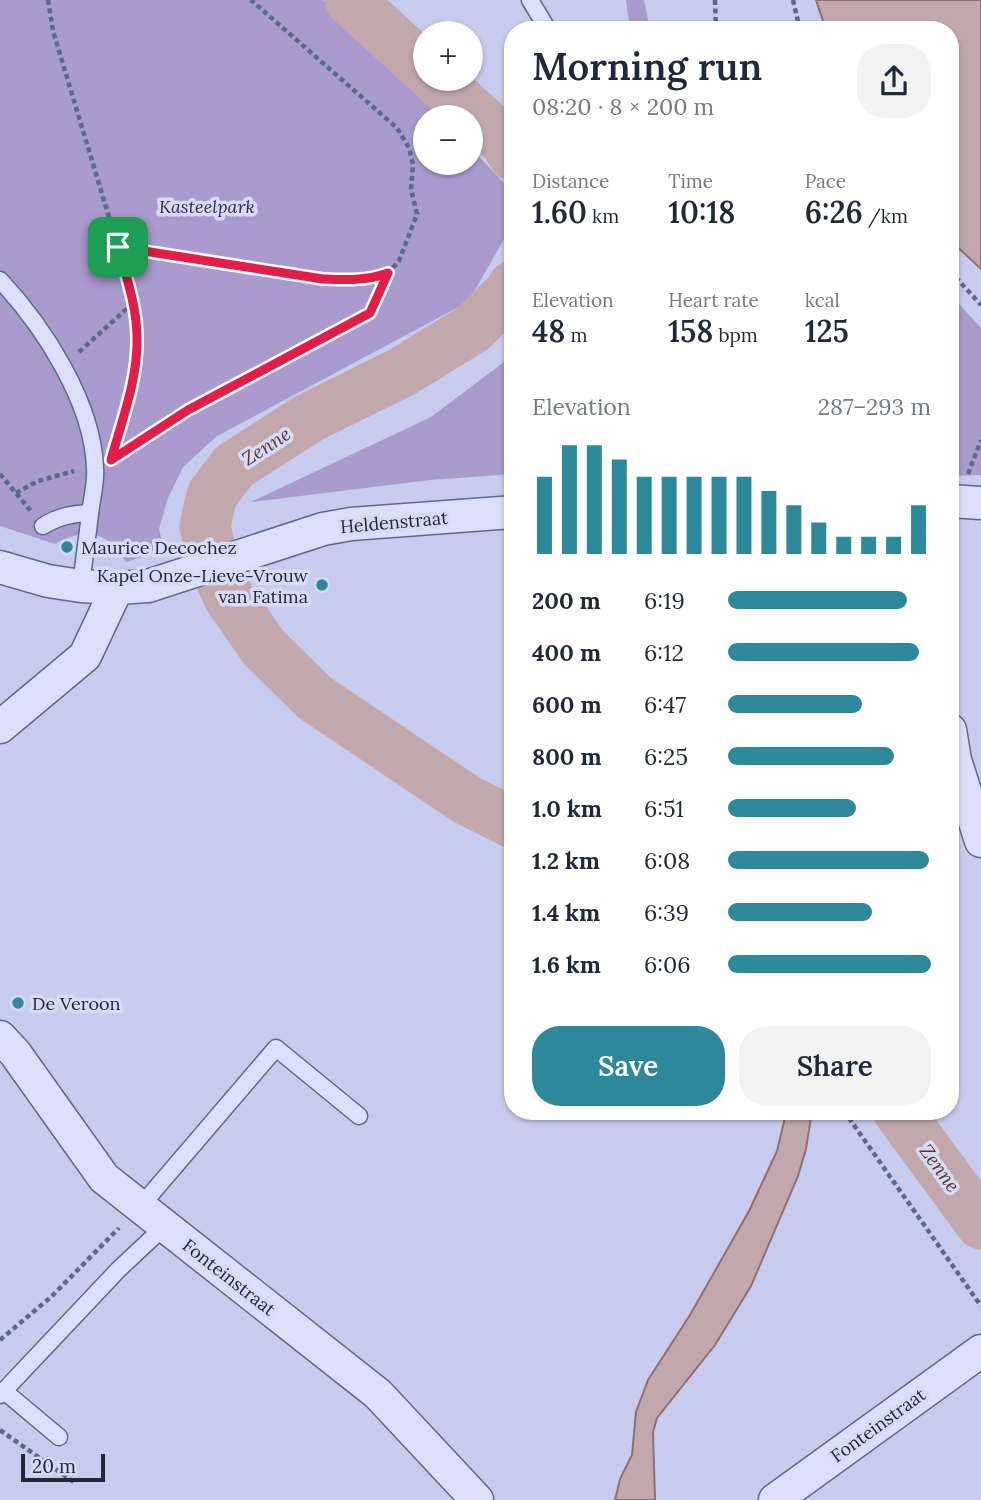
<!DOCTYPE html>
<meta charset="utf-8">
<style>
body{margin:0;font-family:Lora,serif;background:#f2f2f3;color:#1f2937;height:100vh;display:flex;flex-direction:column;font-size:26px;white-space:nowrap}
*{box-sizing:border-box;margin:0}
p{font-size:23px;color:#747a83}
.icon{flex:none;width:38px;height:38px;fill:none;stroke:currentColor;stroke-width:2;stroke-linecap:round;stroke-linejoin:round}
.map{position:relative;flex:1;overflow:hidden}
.drawer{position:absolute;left:504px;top:21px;width:455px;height:1099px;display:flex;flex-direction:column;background:#fff;border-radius:28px;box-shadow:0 2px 5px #0004}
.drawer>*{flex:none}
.controls{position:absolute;left:413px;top:21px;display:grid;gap:14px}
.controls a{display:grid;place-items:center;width:70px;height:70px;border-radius:50%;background:#fff;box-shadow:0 2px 5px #0004;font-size:35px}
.scale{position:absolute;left:21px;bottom:18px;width:84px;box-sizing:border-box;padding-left:7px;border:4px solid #20293a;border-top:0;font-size:19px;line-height:24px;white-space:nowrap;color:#20293a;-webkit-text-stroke:5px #d7dbf6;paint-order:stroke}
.pin{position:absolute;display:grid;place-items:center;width:60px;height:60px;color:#fff;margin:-30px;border-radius:14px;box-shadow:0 4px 10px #0006}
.round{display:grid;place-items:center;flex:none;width:74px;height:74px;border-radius:28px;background:#f2f2f3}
.summary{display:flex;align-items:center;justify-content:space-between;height:119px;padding:0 28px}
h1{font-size:38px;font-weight:600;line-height:52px}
.stats{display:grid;grid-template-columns:repeat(3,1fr);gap:10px;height:119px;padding:7px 28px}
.stats div{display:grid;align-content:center}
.stats b{font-size:30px;font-weight:600}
.stats small{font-size:19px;font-weight:400}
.stats p{font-size:19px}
.chart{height:196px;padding:14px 28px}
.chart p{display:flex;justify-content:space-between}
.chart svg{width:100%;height:126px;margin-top:7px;stroke:#2d8899;stroke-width:6}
.action{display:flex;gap:14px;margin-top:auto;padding:14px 28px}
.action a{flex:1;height:80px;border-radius:28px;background:#2d8899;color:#fff;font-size:28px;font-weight:600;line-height:80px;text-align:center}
.action a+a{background:#f2f2f3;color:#1f2937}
ul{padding:0 28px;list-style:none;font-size:23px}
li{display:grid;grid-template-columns:112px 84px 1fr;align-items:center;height:52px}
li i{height:18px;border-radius:9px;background:#2d8899}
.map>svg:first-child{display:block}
</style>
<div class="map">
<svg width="981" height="1500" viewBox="0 0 981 1500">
<rect width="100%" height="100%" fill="#c7ccee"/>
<g fill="#a99bcd">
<path d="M0,0h323l119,117h-17v46h46v-15l34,36 5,45 -42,73 -251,134 -34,31 -15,31 -9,31 5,21 -38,12c-16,-30 -41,-36 -71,-18l-55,-18z"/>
<path d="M626,0h18l6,30h-20z"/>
<path d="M950,294l31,34v147l-31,1z"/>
<path d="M513,352v122l-83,6 -179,22 180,-85 73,-55z"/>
</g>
<g fill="#c2a8ac" stroke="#916e71" stroke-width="2">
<path d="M816,0h165v269l-31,-29v-210h-124z"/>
<path d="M783,1111h29l-6,38 -8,27 -47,110 -36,59 -58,73 -4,14 2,68h-40l5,-21 12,-24 4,-43 12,-32 42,-65 59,-104 28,-60 7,-29z"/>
</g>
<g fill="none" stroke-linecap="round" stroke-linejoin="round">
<g stroke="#c2a8ac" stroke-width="51">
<path d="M350,0l75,69"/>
<path d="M436,79l69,63 8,13"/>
<path d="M513,286l-5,8 -36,35 -70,43 -93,46 -75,48 -22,29 -7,31 7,33 16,37 36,52 51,50 152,102 46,23"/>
<path d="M898,1111l83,113"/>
</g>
<g stroke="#5c6a8a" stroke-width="19">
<g id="lane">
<path d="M530,0l18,30"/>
<path d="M0,280c44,47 93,123 95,188 1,13 -2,26 -4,38 -3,26 -7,53 -10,80"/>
<path d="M43,526c16,-10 29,-12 47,-13"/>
<path d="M140,1207l136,-159 83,68"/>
<path d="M4,1391l55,46"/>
<path d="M0,1395l119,-126 46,-43"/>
</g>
</g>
<g stroke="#5c6a8a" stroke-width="35">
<g id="street">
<path d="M950,501l31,2"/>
<path d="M0,567l48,14 33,5 36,2 31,-2 175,-57 28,-5 162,-12"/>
<path d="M0,727l85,-71 32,-68"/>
<path d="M950,730l5,30 26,81"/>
<path d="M0,1037l15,16 89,125 274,216 99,106"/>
<path d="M775,1500l206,-149"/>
</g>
</g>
<g stroke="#5c6a8a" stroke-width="4.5" stroke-dasharray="5 3.5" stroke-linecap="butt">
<path d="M48,0l5,31 65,216 15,57 4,32 -2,34 -20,76"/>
<path d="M715,0l1,30"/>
<path d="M793,0l7,30"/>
<path d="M118,247l205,32 31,1 20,-2 14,-5 11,-12 18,-47 -6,-25 2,-24 -4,-17 -12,-20 -146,-128"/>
<path d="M950,271l31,34"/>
<path d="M79,352l53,-48"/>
<path d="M114,458l74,-48 182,-97 18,-39"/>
<path d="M0,474l31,37"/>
<path d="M968,474l13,-34"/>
<path d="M16,493l22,-12 36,-10"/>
<path d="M844,1111l137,195"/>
<path d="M0,1340l51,-43 68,-69"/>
<path d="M0,1430l75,53"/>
</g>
<use href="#lane" stroke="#dbdff9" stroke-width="16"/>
<use href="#street" stroke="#dbdff9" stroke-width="32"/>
</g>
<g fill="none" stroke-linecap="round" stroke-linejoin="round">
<g stroke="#fff" stroke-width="14">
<path id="route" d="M118,247l205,32c23,1 43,2 65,-6l-18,40 -182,97 -77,50c11,-40 27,-81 26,-122 0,-31 -11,-62 -19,-91z"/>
</g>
<use href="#route" stroke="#e11d48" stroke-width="9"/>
</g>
<g fill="#2d8899" stroke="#d7dbf6" stroke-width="2.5">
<circle cx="67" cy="547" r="7"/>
<circle cx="322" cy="585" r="7"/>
<circle cx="18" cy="1003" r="7"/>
</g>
<g text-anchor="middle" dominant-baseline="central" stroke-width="7" stroke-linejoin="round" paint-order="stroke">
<g font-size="18" font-style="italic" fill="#3b2757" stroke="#d7dbf6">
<text x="207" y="206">Kasteelpark</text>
</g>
<g font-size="18" fill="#20293a" stroke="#d7dbf6">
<text transform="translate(394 522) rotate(-5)">Heldenstraat</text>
<text transform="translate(229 1277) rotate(38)">Fonteinstraat</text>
<text transform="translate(878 1425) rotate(-36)">Fonteinstraat</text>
</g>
<g font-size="18" fill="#20293a" stroke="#d7dbf6" text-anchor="start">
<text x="81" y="547">Maurice Decochez</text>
<text x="308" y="575" text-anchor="end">Kapel Onze-Lieve-Vrouw<tspan x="308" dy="21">van Fatima</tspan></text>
<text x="32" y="1003">De Veroon</text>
</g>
<g font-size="19" font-style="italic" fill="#5a342f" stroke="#d7dbf6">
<text transform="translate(266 446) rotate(-33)">Zenne</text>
<text transform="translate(940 1168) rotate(54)">Zenne</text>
</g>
</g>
</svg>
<div class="controls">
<a>+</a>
<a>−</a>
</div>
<div class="scale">20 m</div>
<div class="pin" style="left:118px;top:247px;background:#1e9e55"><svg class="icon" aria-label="arrive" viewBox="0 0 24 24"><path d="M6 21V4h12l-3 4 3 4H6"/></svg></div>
<section class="drawer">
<div class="summary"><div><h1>Morning run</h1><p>08:20 · 8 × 200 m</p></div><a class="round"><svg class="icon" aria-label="share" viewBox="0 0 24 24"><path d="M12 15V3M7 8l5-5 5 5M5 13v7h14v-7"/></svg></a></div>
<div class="stats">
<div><p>Distance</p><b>1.60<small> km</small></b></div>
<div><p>Time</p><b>10:18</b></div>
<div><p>Pace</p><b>6:26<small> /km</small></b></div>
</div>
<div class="stats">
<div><p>Elevation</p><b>48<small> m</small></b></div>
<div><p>Heart rate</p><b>158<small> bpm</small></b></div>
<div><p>kcal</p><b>125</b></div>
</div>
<div class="chart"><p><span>Elevation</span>287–293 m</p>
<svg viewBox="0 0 160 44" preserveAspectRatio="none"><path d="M5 44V17M15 44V6M25 44V6M35 44V11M45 44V17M55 44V17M65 44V17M75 44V17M85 44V17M95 44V22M105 44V27M115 44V33M125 44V38M135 44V38M145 44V38M155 44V27"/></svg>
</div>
<ul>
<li><b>200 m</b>6:19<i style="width:88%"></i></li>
<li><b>400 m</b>6:12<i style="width:94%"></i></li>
<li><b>600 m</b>6:47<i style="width:66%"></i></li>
<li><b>800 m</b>6:25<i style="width:82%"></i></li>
<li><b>1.0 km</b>6:51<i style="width:63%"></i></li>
<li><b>1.2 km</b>6:08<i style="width:99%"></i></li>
<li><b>1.4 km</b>6:39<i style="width:71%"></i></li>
<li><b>1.6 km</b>6:06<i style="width:100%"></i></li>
</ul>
<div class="action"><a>Save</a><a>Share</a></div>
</section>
</div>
